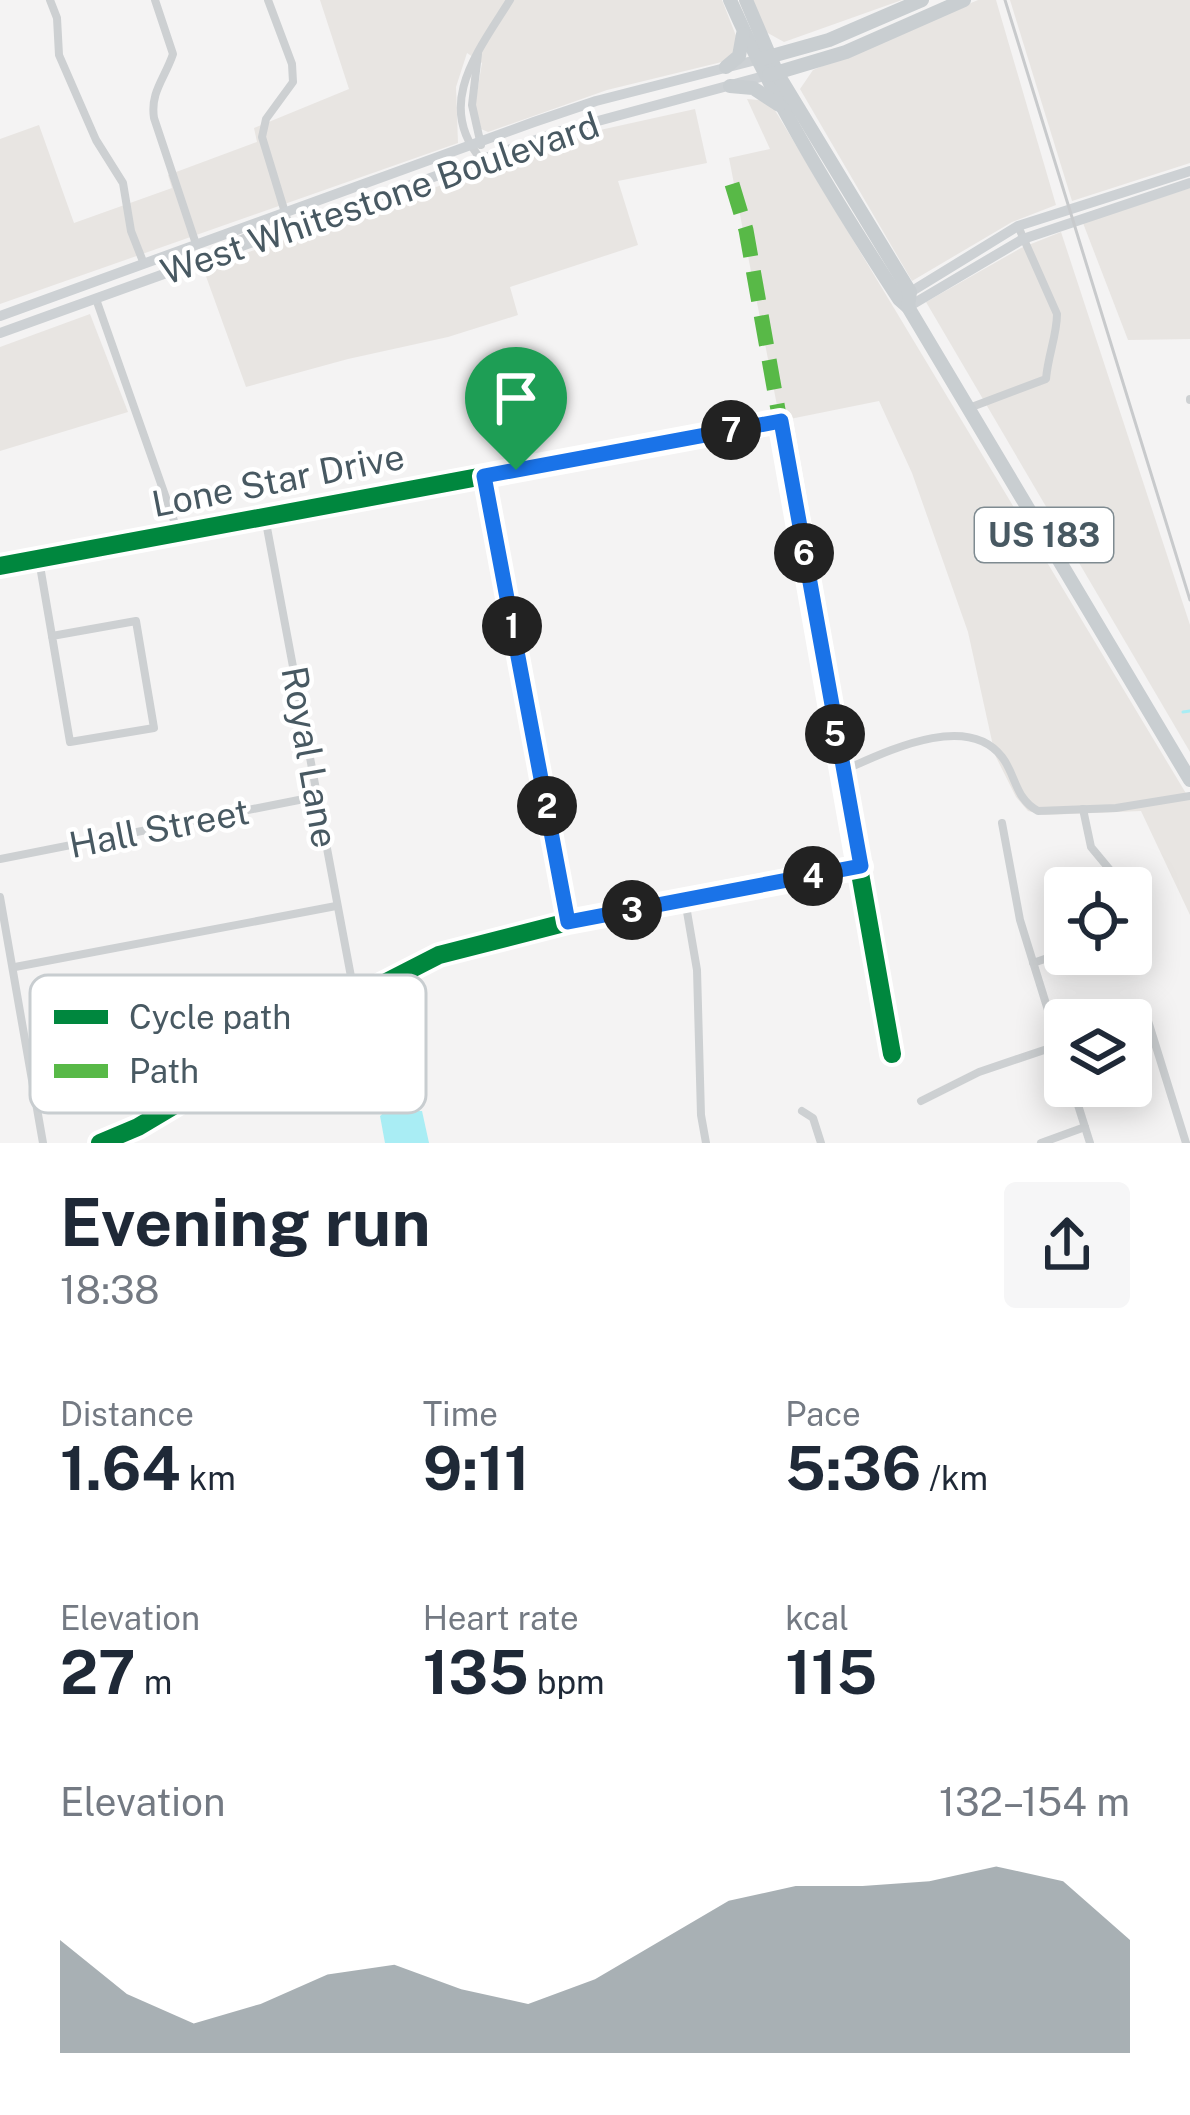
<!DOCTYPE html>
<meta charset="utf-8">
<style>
body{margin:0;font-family:"Public Sans",sans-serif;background:#f6f6f7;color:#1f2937;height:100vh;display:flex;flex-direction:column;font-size:45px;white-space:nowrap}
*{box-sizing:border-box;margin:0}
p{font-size:39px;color:#747a83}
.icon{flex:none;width:66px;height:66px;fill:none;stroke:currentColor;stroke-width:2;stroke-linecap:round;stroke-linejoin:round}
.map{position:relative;height:1143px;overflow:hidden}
.sheet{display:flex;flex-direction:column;background:#fff;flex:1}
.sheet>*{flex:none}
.tools{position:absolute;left:1044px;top:867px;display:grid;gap:24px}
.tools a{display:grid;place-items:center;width:108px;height:108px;border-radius:12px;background:#fff;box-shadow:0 6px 30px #0003;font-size:60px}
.pin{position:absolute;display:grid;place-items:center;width:102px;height:102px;color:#fff;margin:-123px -51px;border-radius:50% 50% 50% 0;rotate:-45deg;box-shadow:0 0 12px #0007}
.pin .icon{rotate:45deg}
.km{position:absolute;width:60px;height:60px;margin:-30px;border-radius:50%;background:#222;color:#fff;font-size:33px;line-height:60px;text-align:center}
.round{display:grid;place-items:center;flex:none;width:126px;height:126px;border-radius:12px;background:#f6f6f7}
.headline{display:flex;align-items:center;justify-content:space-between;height:204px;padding:0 60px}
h1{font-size:66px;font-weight:700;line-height:90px}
.stats{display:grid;grid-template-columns:repeat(3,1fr);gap:18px;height:204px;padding:12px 60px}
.stats div{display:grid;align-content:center}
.stats b{font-size:60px;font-weight:700}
.stats small{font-size:33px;font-weight:400}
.stats p{font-size:33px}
.chart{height:336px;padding:24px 60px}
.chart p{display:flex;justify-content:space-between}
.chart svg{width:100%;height:216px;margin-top:12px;fill:#848f95;opacity:.7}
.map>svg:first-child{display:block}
</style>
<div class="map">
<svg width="1190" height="1143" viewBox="0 0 1190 1143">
<rect width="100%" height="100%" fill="#f4f3f3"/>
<g fill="#e8e5e2">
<path d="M320,0h402l16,41 -8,19 -123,30 -119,42 -7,-3 -6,-24 7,-42 -15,-10 -11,34 2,56 -458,161v-165l39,-14 35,98 98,-35 -4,-13 89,-33 -3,-14 95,-39z"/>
<path d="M753,0h149l-118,42 -18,-10z"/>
<path d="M978,0h18l60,205 -44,17 -100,59 -112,-192 13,-19z"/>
<path d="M1010,0h180v163l-118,38z"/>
<path d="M747,99l21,2 8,11 414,688v115l-49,-104 -96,4 -17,-4 -12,-14 -21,-42 -27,-123 -56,-159 -33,-72 -99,20 -51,-263 41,-9z"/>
<path d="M695,109l12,54 -89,18 20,64 -128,42 8,28 -70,22 -100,22 -102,28 -43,-119 397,-138z"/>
<path d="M1190,188v151l-62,1 -45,-117z"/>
<path d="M1061,232l129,393v127l-264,-450 95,-54z"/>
<path d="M90,314l38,98 -128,39v-104z"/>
</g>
<path fill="#a9edf4" d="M388,1110l34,1 7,32h-44l-5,-27z"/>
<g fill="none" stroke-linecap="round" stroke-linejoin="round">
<g stroke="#a9edf4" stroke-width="3">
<path d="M1183,712l7,-1"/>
<path d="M354,1004l24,103 7,9"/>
</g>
<g stroke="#cdd0d2" stroke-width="8">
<path d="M50,0l7,18 2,37 37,85 27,43 8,48 13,33"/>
<path d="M155,0l18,54c-8,24 -23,38 -19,64l42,126"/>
<path d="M478,54l-6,51 9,40"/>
<path d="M481,159c-47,-55 -2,-109 29,-159"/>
<path d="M230,249l7,-8 50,-22 -25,-82 4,-18 27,-37 -1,-18 -24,-64"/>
<path d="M96,299l82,233"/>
<path d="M1190,399v1"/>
<path d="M969,408l77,-29c2,-24 11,-44 11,-65l-39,-88"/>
<path d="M485,476l83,446"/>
<path d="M265,517l90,481"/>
<path d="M39,560l13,76"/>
<path d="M0,566l780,-145 112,633"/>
<path d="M136,621l18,107 -84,14 -18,-106z"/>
<path d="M842,771c40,-17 124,-61 160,-14 14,18 13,42 36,54l78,-3 74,-12"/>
<path d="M1083,809l8,38 34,41"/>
<path d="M1002,823l18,97 45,145"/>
<path d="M0,859l319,-63"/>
<path d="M1131,896l13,28 -13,5"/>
<path d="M0,897l43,246"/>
<path d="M685,900l12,70 4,145 5,28"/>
<path d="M1033,963l32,-11"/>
<path d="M15,967l321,-61"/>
<path d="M1144,1008l42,135"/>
<path d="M1072,1086l18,57"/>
<path d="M921,1101l58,-29 80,-27"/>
<path d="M802,1111l11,7 8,25"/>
<path d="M100,1143l38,-16 217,-129 84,-43 129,-33 293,-55"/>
<path d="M1041,1143l44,-16"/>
</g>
<g stroke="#cdd1d4" stroke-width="10">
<path d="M904,296l114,-70 172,-55"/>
<path d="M908,307l115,-68 167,-56"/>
<path d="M0,316l534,-194 62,-21 160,-41"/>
<path d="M0,333l561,-202 203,-55"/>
</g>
<g stroke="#c9ced1" stroke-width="14">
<path d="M730,0c46,105 106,202 169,299l9,8 282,473"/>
<path d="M746,0l31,73 133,219 -2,15"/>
<path d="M761,59l68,-19 93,-40"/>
<path d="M726,67l13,-11 4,-22"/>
<path d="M769,75l77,-23 118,-52"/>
<path d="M730,86l23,2 26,17"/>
</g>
<path stroke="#c8cacc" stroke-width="3" d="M1005,0l185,600"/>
<path stroke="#58b947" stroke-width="15" stroke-dasharray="30 15" stroke-linecap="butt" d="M732,184l14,46 34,191"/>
<g stroke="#fff" stroke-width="26">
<g id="cycleway">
<path d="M0,566l780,-145 112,633"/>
<path d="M100,1143l38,-16 217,-129 84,-43 129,-33 293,-55"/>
</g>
</g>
<use href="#cycleway" stroke="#00873e" stroke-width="18"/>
</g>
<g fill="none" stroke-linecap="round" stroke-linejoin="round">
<g stroke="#fff" stroke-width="24">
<path id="route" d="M781,421l80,445 -293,56 -84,-446z"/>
</g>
<use href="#route" stroke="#1a73e8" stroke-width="15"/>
</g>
<g text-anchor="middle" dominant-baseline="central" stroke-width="9" stroke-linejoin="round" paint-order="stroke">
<rect fill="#fff" stroke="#7f8b91" stroke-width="3" x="975" y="508" width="138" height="54" rx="9"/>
<g font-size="33" font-weight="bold" fill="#485962">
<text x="1044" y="535">US 183</text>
</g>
<g font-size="36" fill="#485962" stroke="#fff">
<text transform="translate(380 198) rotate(-19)">West Whitestone Boulevard</text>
<text transform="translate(278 480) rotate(-11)">Lone Star Drive</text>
<text transform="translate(310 757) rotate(80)">Royal Lane</text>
<text transform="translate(159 828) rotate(-11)">Hall Street</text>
</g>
</g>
<rect x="30" y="975" width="396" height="138" rx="18" fill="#fff" stroke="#c8cdd0" stroke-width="3"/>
<rect x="54" y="1010" width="54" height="14" fill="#00873e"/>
<rect x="54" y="1064" width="54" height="14" fill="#58b947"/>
<g font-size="33" fill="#485962">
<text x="129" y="1029">Cycle path</text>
<text x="129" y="1083">Path</text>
</g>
</svg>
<div class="tools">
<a><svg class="icon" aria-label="locate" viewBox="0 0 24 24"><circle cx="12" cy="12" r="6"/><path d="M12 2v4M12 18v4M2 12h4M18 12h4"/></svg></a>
<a><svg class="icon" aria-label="layers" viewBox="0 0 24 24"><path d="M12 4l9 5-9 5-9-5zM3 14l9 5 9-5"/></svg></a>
</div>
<div class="pin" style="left:516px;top:470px;background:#1e9e55"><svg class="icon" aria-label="arrive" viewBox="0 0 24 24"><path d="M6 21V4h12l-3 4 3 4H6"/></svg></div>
<b class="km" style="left:512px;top:626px">1</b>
<b class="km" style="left:547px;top:806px">2</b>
<b class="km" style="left:632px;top:910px">3</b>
<b class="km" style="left:813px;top:876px">4</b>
<b class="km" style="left:835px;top:734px">5</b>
<b class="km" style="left:804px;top:553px">6</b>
<b class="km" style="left:731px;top:430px">7</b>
</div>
<section class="sheet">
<div class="headline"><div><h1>Evening run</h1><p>18:38</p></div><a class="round"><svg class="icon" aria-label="share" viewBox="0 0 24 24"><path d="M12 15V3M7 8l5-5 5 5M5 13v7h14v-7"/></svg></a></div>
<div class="stats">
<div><p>Distance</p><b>1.64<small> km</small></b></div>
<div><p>Time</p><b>9:11</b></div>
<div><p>Pace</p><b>5:36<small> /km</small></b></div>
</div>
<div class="stats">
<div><p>Elevation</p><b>27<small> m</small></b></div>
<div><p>Heart rate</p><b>135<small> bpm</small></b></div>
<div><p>kcal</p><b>115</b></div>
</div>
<div class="chart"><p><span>Elevation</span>132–154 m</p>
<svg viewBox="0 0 160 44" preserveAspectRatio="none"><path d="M0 44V21L10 32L20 38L30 34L40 28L50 26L60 31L70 34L80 29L90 21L100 13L110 10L120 10L130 9L140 6L150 9L160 21V44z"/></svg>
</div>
</section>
